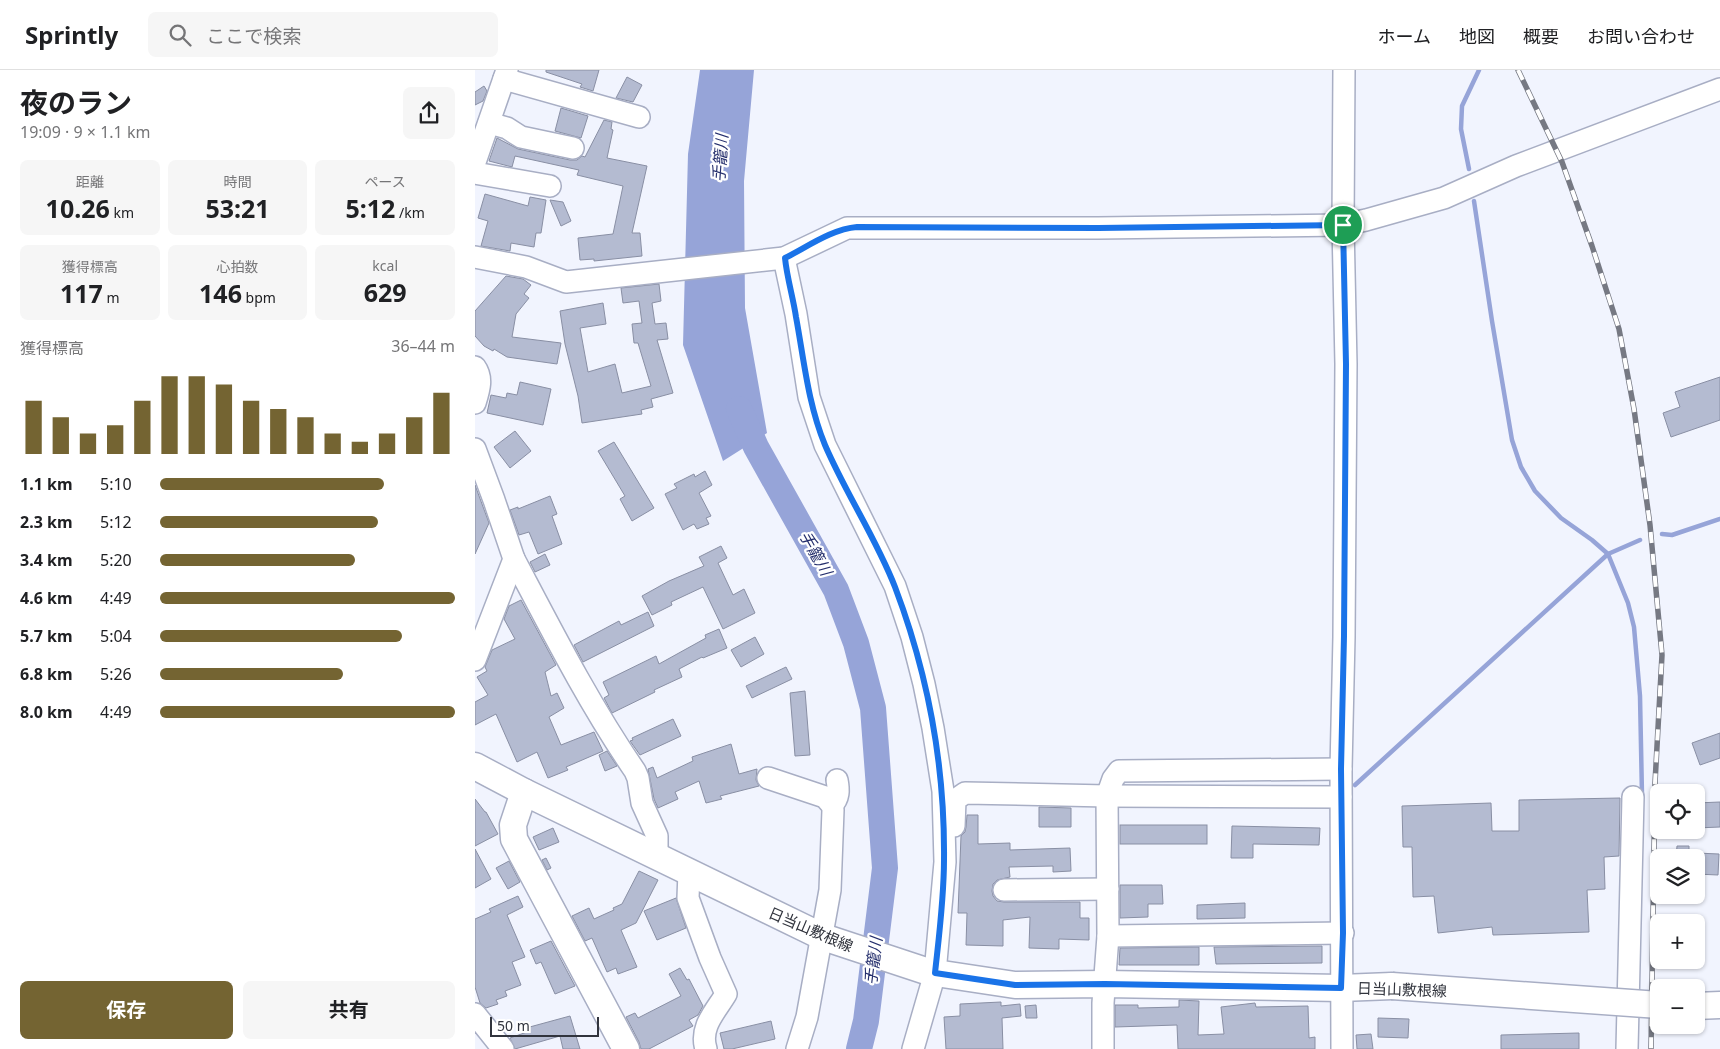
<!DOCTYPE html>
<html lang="ja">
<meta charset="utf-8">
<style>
body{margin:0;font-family:"Noto Sans","Noto Sans JP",sans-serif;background:#f6f6f6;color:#202124;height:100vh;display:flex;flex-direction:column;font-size:19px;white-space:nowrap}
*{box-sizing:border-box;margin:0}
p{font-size:16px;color:#757577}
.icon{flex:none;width:28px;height:28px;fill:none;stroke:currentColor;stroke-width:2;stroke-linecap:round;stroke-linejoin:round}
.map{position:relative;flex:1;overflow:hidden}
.panel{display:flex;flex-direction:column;background:#fff;width:475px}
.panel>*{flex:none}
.buttons{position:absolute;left:1175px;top:714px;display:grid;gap:10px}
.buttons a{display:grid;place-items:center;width:55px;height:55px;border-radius:8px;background:#fff;box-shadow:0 1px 4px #0004;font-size:25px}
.scale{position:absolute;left:15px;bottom:12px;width:109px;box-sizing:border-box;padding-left:5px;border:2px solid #31343d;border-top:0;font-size:14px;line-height:18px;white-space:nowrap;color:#31343d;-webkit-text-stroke:4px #fff;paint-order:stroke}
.pin{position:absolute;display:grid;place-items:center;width:42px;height:42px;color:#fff;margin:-21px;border:2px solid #fff;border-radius:50%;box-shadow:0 1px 5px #0007}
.round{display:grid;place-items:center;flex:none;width:52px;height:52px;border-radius:8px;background:#f6f6f6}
.head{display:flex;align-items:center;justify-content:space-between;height:85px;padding:0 20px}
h1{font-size:28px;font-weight:700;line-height:38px}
.figures{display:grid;grid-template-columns:repeat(3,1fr);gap:8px;height:85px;padding:5px 20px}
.figures div{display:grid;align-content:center;border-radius:8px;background:#f6f6f6;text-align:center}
.figures b{font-size:25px;font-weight:700}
.figures small{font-size:14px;font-weight:400}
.figures p{font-size:14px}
.chart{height:140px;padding:10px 20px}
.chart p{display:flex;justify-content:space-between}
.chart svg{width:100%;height:90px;margin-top:5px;stroke:#746432;stroke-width:6}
.action{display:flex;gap:10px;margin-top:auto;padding:10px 20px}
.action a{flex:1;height:58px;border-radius:8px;background:#746432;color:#fff;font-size:20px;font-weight:700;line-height:58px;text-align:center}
.action a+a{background:#f6f6f6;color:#202124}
ul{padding:0 20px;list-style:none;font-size:16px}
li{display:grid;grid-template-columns:80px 60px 1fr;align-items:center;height:38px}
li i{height:12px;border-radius:6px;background:#746432}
header{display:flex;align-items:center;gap:30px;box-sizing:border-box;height:70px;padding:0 25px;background:#fff;border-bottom:1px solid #e0e0e0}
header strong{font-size:24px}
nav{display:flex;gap:28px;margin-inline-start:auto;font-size:18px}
.search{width:350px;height:45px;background:#f6f6f6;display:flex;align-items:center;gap:12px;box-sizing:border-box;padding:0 18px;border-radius:8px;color:#757577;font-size:19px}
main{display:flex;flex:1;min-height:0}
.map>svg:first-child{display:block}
</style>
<header>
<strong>Sprintly</strong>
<div class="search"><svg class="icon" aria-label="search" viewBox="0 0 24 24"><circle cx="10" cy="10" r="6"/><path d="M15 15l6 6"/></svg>ここで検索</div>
<nav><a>ホーム</a><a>地図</a><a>概要</a><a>お問い合わせ</a></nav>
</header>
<main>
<section class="panel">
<div class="head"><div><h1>夜のラン</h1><p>19:09 · 9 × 1.1 km</p></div><a class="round"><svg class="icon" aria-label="share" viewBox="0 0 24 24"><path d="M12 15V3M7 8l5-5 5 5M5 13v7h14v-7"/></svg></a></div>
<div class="figures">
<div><p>距離</p><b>10.26<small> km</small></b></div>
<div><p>時間</p><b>53:21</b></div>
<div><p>ペース</p><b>5:12<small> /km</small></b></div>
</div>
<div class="figures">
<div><p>獲得標高</p><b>117<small> m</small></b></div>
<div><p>心拍数</p><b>146<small> bpm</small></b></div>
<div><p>kcal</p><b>629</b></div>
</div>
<div class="chart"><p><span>獲得標高</span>36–44 m</p>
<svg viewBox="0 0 160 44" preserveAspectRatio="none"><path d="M5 44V18M15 44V26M25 44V34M35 44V30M45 44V18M55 44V6M65 44V6M75 44V10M85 44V18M95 44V22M105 44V26M115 44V34M125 44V38M135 44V34M145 44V26M155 44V14"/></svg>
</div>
<ul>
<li><b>1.1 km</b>5:10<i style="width:76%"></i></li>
<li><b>2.3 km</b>5:12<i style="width:74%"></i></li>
<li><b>3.4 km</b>5:20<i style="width:66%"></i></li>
<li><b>4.6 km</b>4:49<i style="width:100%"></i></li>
<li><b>5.7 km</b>5:04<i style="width:82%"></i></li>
<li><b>6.8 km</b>5:26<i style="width:62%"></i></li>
<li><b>8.0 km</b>4:49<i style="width:100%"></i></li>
</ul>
<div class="action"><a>保存</a><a>共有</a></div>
</section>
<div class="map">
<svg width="1245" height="979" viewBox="0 0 1245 979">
<rect width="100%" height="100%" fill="#f1f4fe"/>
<path fill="#96a4d8" d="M225,0h54l-10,111 1,127 22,125 -44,28 -40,-116 5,-191z"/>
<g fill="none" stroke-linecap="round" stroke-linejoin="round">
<g stroke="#96a4d8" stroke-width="4.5">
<path d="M994,99l-8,-40 1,-23 17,-36"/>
<path d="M999,131l18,120 20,119 9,27 14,24 26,27 31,22 16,14 20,49 6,24 6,69 2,99"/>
<path d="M1187,464l10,1 48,-16"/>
<path d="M880,715l253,-231 32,-14"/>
</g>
<path stroke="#96a4d8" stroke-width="26" d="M264,339l17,38 80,143 20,53 17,65 12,160 -19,153 -7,28"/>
</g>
<g fill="#b4bbd1" stroke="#898fa4">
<path d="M71,0h53l-6,21 -13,-4 2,-3 -36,-12z"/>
<path d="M152,7l15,8 -9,17 -17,-4z"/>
<path d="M9,16l3,5 -4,10 -8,4v-13z"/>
<path d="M86,38l27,8 -7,22 -26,-7z"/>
<path d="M129,50l8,2 -1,7 2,1 -6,28 40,8 -15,67h8l2,23 -48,5v-2l-14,1 -2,-22 35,-4 10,-48 -46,-11 2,-5 -64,-14 -3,11 -23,-6 8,-23 21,11 52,11h7l5,-4 3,1z"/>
<path d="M10,124l43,12 2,-9 16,3 -5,33h-5l-2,14 -23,-4 -1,8 -29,-5 7,-25 -10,-3z"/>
<path d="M75,130l13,2 8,19 -10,5z"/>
<path d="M31,206l17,3 8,6 -7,9 5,4 -13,16 -4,23 49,6 -4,21 -50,-7 -13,-8 -1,2 -9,-5 -9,-10v-25z"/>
<path d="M184,214l2,17 -9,2 3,21 11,-1 2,16 -11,1 16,53 -22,6 2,8 -12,3 1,4 -60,9 -4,-27 -13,-52 -5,-33 43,-8 3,21 -26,4 8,44 27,-8 7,29 29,-7 -13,-43h-4l-2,-19 10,-1 -3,-22 -16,2 -2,-15z"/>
<path d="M1245,307v43l-49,17 -8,-24 17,-6 -5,-15z"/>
<path d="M45,312l31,7 -8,36 -56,-12 4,-18 15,3 1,-5 10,2z"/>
<path d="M40,361l16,20 -21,17 -16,-21z"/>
<path d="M139,372l40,66 -22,13 -12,-22 5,-3 -27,-45z"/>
<path d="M230,401l7,14 -13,8 12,23 -5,2 3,6 -12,5 -3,-5 -11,6 -18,-36 12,-6 -3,-4 20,-10 1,3z"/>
<path d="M0,415l14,38 -14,31z"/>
<path d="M75,426l7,18 -5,2 10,28 -24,10 -9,-22 -10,3 -9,-25 8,-3v2z"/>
<path d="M246,476l6,12 -9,5 15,32 11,-6 11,24 -32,16 -20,-42 -32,15 1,3 -20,10 -10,-19 27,-15 35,-15 -5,-9z"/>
<path d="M70,484l5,11 -15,7 -5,-10z"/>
<path d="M46,530l35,65 -11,7 6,24 6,-3 7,15 -15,9 12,28 33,-13 9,19 -37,16 2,3 -20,8 -11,-26 -20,10 -21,-48 -21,11v-23l13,-7 -11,-18 10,-6 -2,-4 7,-17 23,-11 -11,-20 5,-13z"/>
<path d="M173,542l6,14 -71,36 -9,-17 45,-24 2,4z"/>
<path d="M244,559l8,19 -24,10 -1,-1 -23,12 3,8 -28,13 1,2 -43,21 -8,-15 5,-3 -6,-13 53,-26 3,8 47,-26 -1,-3z"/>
<path d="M280,567l9,17 -23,13 -10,-17z"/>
<path d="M311,597l6,12 -40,19 -6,-12z"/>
<path d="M330,621l5,64 -15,1 -5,-63z"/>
<path d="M198,649l8,17 -41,19 -10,-14 3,-1 -1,-2z"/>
<path d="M1245,663v25l-20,7 -8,-22z"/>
<path d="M256,674l8,30 18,-5 -1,11 3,6 -39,10 2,3 -16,4 -7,-22 -24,11 3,7 -20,9 -4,-9 -6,-30 5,-2 4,11 36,-17 -1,-4z"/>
<path d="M132,681l10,15 -12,5 -6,-16z"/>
<path d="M1145,728l-1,58 -15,1 1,32 -18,1 2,42 -96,3 -1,-8 -54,6 -4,-37 -21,1 -1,-50h-9l-1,-41 89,-3 1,28h27v-31z"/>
<path d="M0,729l10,13h1l12,22 -23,12z"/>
<path d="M1245,732v25l-24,1v-25z"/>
<path d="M564,737l32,1v19h-32z"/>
<path d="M492,745h11v29l32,-1v7l60,-2 1,23 -18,1v-6l-44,1 1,10 -13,3 -4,4 -1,7 1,5 4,5 7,1h76v16h9v22l-30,-1v10l-30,-1 1,-31 -27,3v26l-37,-1 1,-32h-9l3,-77 4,-4 1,-5z"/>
<rect x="645" y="755" width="87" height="19"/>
<path d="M757,756l88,2 -1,17 -66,-1v14h-22z"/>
<path d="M78,758l6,14 -20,8 -6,-13z"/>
<path d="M1202,776h12v12h-13z"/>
<path d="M0,779l16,30 -16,9z"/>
<path d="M1221,783l23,1 -1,21 -22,-1z"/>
<path d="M71,788l5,10 -4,2 -5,-10z"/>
<path d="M34,791l11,21 -12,7 -12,-21z"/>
<path d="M164,801l19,9 -22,43 -15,7 16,37 -19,7 -2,-6 -9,4 -15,-34 -7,3 -13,-25 17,-8 5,11 20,-9 -1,-2 9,-4z"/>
<path d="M645,815h42l1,19h-15v13l-28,1z"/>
<path d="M43,826l5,11 -16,8 18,42 -13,5 9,23 -16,6 2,5 -11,4 2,4 -12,4 -6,-5 -5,-16v-68l16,-7 -2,-3z"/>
<path d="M201,828l10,30 -29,12 -13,-29z"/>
<path d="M770,833v15l-48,1v-14z"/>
<path d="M76,871l24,45 -20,8 -14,-32 -5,2 -6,-14z"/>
<path d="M847,876v17l-106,1 -2,-17z"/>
<path d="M724,877v18h-80l1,-17z"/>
<path d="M205,898l7,12 2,-1 14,27 -5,9 -9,5 4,6 -44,23h-8l-2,-7 -13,-25 9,-4 3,5 43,-22 -12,-22z"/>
<path d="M704,930l20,1 -1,34 26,-1 -3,-27 34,-4 1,4 52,-1 1,32 6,-1v12h-137l-1,-24 -62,2v-22h23v3l41,-1z"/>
<path d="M526,932v4l19,-2 1,12 -19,2 1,31h-57l-2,-32 16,-1v-12z"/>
<path d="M561,935l1,13h-11l-1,-12z"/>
<path d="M95,946l10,33h-17l-3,-13 -45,13 -5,-11 17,-6 -1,-4z"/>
<path d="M903,948l31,1 -1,19 -30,-1z"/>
<path d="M296,951l4,18 -43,10h-8l-4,-16z"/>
<path d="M1104,963v16h-78v-14z"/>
<path d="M896,964l2,15h-16l-1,-14z"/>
</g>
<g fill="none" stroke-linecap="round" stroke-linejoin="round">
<g stroke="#a8aec4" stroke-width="24">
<g id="minor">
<path d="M29,9l135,38"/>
<path d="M14,53l18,5 14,9 52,11"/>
<path d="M0,92l32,-92"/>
<path d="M0,103l75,13"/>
<path d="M0,187l51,10 40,15 218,-24 63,-30h251l245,-3 23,-5 78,-22 72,-32 204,-77"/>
<path d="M309,188l12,56 13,83 16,48 70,141 17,51 12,47 9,44 10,63 2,71 -10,111 -22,76"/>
<path d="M0,297c8,11 4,23 0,36"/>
<path d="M0,379l19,51 20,59 -39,101"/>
<path d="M39,489c38,72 75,145 121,212l3,7 4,25 15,33v20"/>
<path d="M293,708l57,19 7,8 1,5 -3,80 -23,127 -10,32"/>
<path d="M357,735c7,-7 7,-15 5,-25"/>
<path d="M479,756l1,-26 10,-7 142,3 234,1"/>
<path d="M214,802l-1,26 22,60 16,36c-10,17 -27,33 -20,55"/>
<path d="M529,820l104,-1"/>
<path d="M633,866l235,-3"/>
<path d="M0,944l28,35"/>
<path d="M628,979v-46l5,-67 -1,-140 6,-17 6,-8 222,-2"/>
<path d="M867,979l-1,-280 3,-132 2,-273 -3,-139 1,-155"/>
<path d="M1152,979l6,-252"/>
</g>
</g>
<g stroke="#a8aec4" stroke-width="29">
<g id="major">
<path d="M0,696l49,26 299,145 106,35 86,13 90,-1 236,4 51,-2"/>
<path d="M49,722l-11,33 1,14 112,210"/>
<path d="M1221,936l24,-1"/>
</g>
</g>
<use href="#minor" stroke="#fff" stroke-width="21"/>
<use href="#major" stroke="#fff" stroke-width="26"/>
<g stroke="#767983" stroke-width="5.5">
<path id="rail" d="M1043,0l44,92 30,84 27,83 15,80 16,116 12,130 -7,128 -4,266"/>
</g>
<use href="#rail" stroke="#fff" stroke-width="4" stroke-dasharray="11" stroke-linecap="butt"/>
<g stroke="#a8aec4" stroke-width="29" stroke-linecap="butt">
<path id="major-bridge" d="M917,916l267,19"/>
</g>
<use href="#major-bridge" stroke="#fff" stroke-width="26"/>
</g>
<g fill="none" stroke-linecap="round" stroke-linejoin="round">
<g stroke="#fff" stroke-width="10">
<path id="route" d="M868,155l3,139 -2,272 -3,133 2,164 -2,55 -236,-4 -90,1 -80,-12c4,-37 9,-75 9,-113 1,-92 -16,-186 -49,-273 -19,-49 -49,-93 -70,-142 -17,-41 -21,-85 -29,-128 -3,-20 -9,-39 -11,-59 22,-11 47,-29 72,-31l241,1z"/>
</g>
<use href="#route" stroke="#1a73e8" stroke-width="6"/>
</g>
<g text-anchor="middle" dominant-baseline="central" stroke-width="4.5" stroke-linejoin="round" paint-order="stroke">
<g font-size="15" fill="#31343d" stroke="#fff">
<text transform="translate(336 859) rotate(23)">日当山敷根線</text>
<text transform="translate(927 919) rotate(2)">日当山敷根線</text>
</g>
<g font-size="16" font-style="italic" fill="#242e6c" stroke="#fff">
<text transform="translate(245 88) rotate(-86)">手籠川</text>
<text transform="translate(341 483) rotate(61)">手籠川</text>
<text transform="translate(398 891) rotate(-83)">手籠川</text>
</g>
</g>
</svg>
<div class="buttons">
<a><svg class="icon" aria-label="locate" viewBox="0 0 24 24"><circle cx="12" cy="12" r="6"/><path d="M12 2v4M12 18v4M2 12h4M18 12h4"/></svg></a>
<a><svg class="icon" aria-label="layers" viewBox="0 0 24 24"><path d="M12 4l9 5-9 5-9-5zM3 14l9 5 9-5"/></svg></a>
<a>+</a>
<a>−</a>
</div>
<div class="scale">50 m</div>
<div class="pin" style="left:868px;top:155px;background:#1e9e55"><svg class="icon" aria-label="arrive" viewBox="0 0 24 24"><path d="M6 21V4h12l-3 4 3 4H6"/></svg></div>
</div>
</main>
